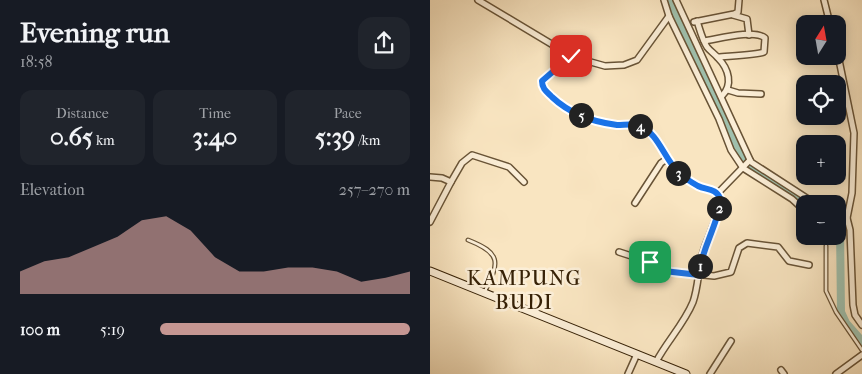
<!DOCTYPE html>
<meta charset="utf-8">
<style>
body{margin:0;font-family:"IM FELL French Canon",serif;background:#20242c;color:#f1f3f6;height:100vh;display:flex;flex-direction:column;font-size:19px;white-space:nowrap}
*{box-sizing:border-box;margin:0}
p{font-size:16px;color:#9ea1a6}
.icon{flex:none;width:28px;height:28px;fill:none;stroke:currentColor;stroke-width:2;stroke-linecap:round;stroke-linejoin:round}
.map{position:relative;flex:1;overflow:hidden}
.side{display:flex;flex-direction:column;background:#171b24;width:430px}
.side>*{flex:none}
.needle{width:32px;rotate:11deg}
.buttons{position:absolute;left:366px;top:15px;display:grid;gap:10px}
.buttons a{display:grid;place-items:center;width:50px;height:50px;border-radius:10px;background:#171b24;box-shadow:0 2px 12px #0003;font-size:25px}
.pin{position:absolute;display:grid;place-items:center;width:42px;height:42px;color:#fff;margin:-21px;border-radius:10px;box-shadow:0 2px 8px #0006}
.km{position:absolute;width:25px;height:25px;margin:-12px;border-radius:50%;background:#222;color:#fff;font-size:14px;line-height:25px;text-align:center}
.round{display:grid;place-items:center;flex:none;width:52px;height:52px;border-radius:15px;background:#20242c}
.overview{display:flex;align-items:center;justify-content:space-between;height:85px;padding:0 20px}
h1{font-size:28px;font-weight:700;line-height:38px}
.figures{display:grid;grid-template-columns:repeat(3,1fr);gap:8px;height:85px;padding:5px 20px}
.figures div{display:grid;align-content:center;border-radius:12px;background:#20242c;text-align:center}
.figures b{font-size:25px;font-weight:700}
.figures small{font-size:14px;font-weight:400}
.figures p{font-size:14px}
.chart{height:140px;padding:10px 20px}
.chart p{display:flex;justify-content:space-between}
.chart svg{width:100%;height:90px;margin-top:5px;fill:#c59692;opacity:.7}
ul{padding:0 20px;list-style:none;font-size:16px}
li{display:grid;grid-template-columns:80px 60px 1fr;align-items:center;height:38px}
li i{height:12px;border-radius:6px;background:#c59692}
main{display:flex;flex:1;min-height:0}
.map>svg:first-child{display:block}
</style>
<main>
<section class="side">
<div class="overview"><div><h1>Evening run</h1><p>18:58</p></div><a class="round"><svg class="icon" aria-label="share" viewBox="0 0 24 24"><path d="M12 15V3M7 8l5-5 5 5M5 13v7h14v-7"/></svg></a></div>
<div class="figures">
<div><p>Distance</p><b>0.65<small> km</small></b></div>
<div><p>Time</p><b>3:40</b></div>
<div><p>Pace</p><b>5:39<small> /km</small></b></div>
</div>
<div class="chart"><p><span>Elevation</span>257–270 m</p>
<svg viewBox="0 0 160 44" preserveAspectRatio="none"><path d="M0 44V33L10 28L20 26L30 21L40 16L50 8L60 6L70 13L80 26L90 33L100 33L110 31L120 31L130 33L140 38L150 36L160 33V44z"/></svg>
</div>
<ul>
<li><b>100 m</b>5:19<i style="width:100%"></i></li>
</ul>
</section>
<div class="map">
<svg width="432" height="374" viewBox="0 0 432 374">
<rect width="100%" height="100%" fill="#f9e5c1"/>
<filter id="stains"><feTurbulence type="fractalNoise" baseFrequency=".004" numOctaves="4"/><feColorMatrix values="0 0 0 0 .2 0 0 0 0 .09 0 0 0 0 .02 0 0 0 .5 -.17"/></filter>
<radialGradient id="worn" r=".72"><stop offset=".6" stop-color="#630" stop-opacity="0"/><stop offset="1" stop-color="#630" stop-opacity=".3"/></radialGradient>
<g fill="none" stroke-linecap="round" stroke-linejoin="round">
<g stroke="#9fc0ad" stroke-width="8">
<path d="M240,0l73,160"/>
<path d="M320,167l55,38"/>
<path d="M408,227l2,1 1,84 5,11 16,18"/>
</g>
<g stroke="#685336" stroke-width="5">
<g id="service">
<path d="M38,240c33,13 32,22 17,51"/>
<path d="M396,246v45l10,21 26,38"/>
</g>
</g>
<g stroke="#685336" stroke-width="8">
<g id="minor">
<path d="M48,0l95,57 32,9 19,-1 13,-5 32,-44"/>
<path d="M234,0l5,16 50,103 12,31 12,18 49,31 13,12"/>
<path d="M246,0l75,162 65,42"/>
<path d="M394,0l6,24"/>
<path d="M303,15l14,4 2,16"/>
<path d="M267,21c3,9 5,18 10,26 3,4 8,7 11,11 11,11 15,27 4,38"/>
<path d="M264,22l40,-8 4,-2 1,-12"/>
<path d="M274,41c14,-2 50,-12 61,-3l-1,14c-8,3 -36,4 -46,5"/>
<path d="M408,55l16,78 -2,60 -5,25"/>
<path d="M141,56l-29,25c0,8 5,11 10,16 17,16 41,25 65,28 10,1 18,-2 26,3 18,10 23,35 38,47 5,4 11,8 17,11 8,4 18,2 22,12 -1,18 -10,34 -16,51 -6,17 -5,36 -11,53 -9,22 -26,39 -37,60"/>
<path d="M298,90l10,3 23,1"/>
<path d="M0,177l12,1 9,4 -21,40"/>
<path d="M21,182l11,-19 10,-8 37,12 15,15"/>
<path d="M288,193l32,-33"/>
<path d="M205,203l26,-40 7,-5"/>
<path d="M408,214l9,4 3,12 3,75 2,10 7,10"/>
<path d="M189,252l31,10 14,9 50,5 17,-4 8,-24 8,-5 31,4 11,14 20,4"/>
<path d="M351,370l3,4"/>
<path d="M198,374l9,-20"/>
<path d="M280,374l21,-33"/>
<path d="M406,374l26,-19"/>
</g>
</g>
<g stroke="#372207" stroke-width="9">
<path id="secondary" d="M0,271l256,103"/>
</g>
<use href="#service" stroke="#fbeed7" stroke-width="2.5"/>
<use href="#minor" stroke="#fbeed7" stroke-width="5"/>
<use href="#secondary" stroke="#fbeed7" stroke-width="7"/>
</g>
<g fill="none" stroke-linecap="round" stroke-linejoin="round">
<g stroke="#fff" stroke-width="10">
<path id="route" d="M141,56l-29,25c0,8 5,11 10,16 17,16 41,25 65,28 8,0 16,-2 23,1 19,8 24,33 39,47 5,5 12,9 19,13 8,4 18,2 22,12 -1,27 -19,50 -21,77l-35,-4 -14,-9"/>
</g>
<use href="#route" stroke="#1a73e8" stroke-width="6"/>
</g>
<g text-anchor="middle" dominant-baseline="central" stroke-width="5" stroke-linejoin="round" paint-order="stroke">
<g font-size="21" letter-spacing="1" fill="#372207" stroke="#fbeed7">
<text x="94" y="278">KAMPUNG<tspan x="94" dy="24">BUDI</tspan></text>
</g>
</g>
<rect width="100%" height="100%" filter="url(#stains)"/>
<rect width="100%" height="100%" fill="url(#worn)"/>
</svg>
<div class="buttons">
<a><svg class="needle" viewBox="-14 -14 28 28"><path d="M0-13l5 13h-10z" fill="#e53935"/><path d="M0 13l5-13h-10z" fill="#9ea1a6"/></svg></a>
<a><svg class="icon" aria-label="locate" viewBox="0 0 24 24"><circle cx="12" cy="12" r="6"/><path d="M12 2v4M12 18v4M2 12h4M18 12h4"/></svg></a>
<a>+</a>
<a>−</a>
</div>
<div class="pin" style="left:220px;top:262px;background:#1e9e55"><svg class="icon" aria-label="arrive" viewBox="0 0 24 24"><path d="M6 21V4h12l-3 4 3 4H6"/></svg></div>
<div class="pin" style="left:141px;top:56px;background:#d93025"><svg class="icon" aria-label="check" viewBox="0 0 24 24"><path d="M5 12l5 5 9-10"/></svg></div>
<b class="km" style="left:270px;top:266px">1</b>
<b class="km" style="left:289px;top:208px">2</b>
<b class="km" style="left:248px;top:173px">3</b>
<b class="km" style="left:210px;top:126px">4</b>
<b class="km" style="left:151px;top:115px">5</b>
</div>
</main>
